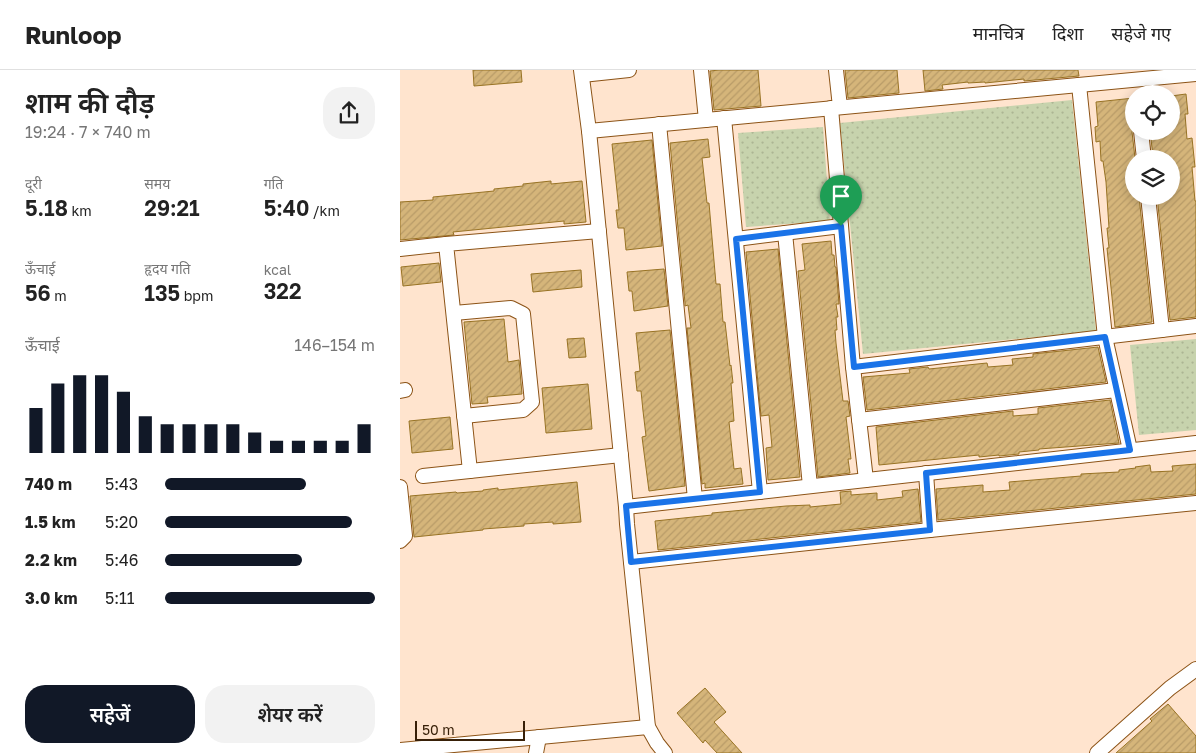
<!DOCTYPE html>
<html lang="hi">
<meta charset="utf-8">
<style>
body{margin:0;font-family:"Golos Text","Noto Sans Devanagari",sans-serif;background:#f2f2f2;color:#222;height:100vh;display:flex;flex-direction:column;font-size:19px;white-space:nowrap}
*{box-sizing:border-box;margin:0}
p{font-size:16px;color:#767676}
.icon{flex:none;width:28px;height:28px;fill:none;stroke:currentColor;stroke-width:2;stroke-linecap:round;stroke-linejoin:round}
.map{position:relative;flex:1;overflow:hidden}
.drawer{display:flex;flex-direction:column;background:#fff;width:400px}
.drawer>*{flex:none}
.fabs{position:absolute;left:725px;top:15px;display:grid;gap:10px}
.fabs a{display:grid;place-items:center;width:55px;height:55px;border-radius:50%;background:#fff;box-shadow:0 2px 12px #0003;font-size:25px}
.scale{position:absolute;left:15px;bottom:12px;width:110px;box-sizing:border-box;padding-left:5px;border:2px solid #382008;border-top:0;font-size:14px;line-height:18px;white-space:nowrap;color:#382008;-webkit-text-stroke:4px #ffe4ce;paint-order:stroke}
.pin{position:absolute;display:grid;place-items:center;width:42px;height:42px;color:#fff;margin:-51px -21px;border-radius:50% 50% 50% 0;rotate:-45deg;box-shadow:0 0 5px #0007}
.pin .icon{rotate:45deg}
.round{display:grid;place-items:center;flex:none;width:52px;height:52px;border-radius:20px;background:#f2f2f2}
.overview{display:flex;align-items:center;justify-content:space-between;height:85px;padding:0 25px}
h1{font-size:28px;font-weight:600;line-height:38px}
.figures{display:grid;grid-template-columns:repeat(3,1fr);gap:8px;height:85px;padding:5px 25px}
.figures div{display:grid;align-content:center}
.figures b{font-size:21px;font-weight:600}
.figures small{font-size:14px;font-weight:400}
.figures p{font-size:14px}
.chart{height:140px;padding:10px 25px}
.chart p{display:flex;justify-content:space-between}
.chart svg{width:100%;height:90px;margin-top:5px;stroke:#111827;stroke-width:6}
.primary-button{display:flex;gap:10px;margin-top:auto;padding:10px 25px}
.primary-button a{flex:1;height:58px;border-radius:20px;background:#111827;color:#fff;font-size:20px;font-weight:600;line-height:58px;text-align:center}
.primary-button a+a{background:#f2f2f2;color:#222}
ul{padding:0 25px;list-style:none;font-size:16px}
li{display:grid;grid-template-columns:80px 60px 1fr;align-items:center;height:38px}
li i{height:12px;border-radius:6px;background:#111827}
header{display:flex;align-items:center;gap:30px;box-sizing:border-box;height:70px;padding:0 25px;background:#fff;border-bottom:1px solid #e0e0e0}
header strong{font-size:24px}
nav{display:flex;gap:28px;margin-inline-start:auto;font-size:18px}
main{display:flex;flex:1;min-height:0}
.map>svg:first-child{display:block}
</style>
<header>
<strong>Runloop</strong>
<nav><a>मानचित्र</a><a>दिशा</a><a>सहेजे गए</a></nav>
</header>
<main>
<section class="drawer">
<div class="overview"><div><h1>शाम की दौड़</h1><p>19:24 · 7 × 740 m</p></div><a class="round"><svg class="icon" aria-label="share" viewBox="0 0 24 24"><path d="M12 15V3M7 8l5-5 5 5M5 13v7h14v-7"/></svg></a></div>
<div class="figures">
<div><p>दूरी</p><b>5.18<small> km</small></b></div>
<div><p>समय</p><b>29:21</b></div>
<div><p>गति</p><b>5:40<small> /km</small></b></div>
</div>
<div class="figures">
<div><p>ऊँचाई</p><b>56<small> m</small></b></div>
<div><p>हृदय गति</p><b>135<small> bpm</small></b></div>
<div><p>kcal</p><b>322</b></div>
</div>
<div class="chart"><p><span>ऊँचाई</span>146–154 m</p>
<svg viewBox="0 0 160 44" preserveAspectRatio="none"><path d="M5 44V22M15 44V10M25 44V6M35 44V6M45 44V14M55 44V26M65 44V30M75 44V30M85 44V30M95 44V30M105 44V34M115 44V38M125 44V38M135 44V38M145 44V38M155 44V30"/></svg>
</div>
<ul>
<li><b>740 m</b>5:43<i style="width:67%"></i></li>
<li><b>1.5 km</b>5:20<i style="width:89%"></i></li>
<li><b>2.2 km</b>5:46<i style="width:65%"></i></li>
<li><b>3.0 km</b>5:11<i style="width:100%"></i></li>
</ul>
<div class="primary-button"><a>सहेजें</a><a>शेयर करें</a></div>
</section>
<div class="map">
<svg width="796" height="683" viewBox="0 0 796 683">
<defs>
<pattern id="park-dots" width="8" height="8" patternUnits="userSpaceOnUse" patternTransform="scale(1.25)"><rect width="8" height="8" fill="#c7d3ad"/><path d="M2 2h.1M6 6h.1" fill="none" stroke="#acb593" stroke-width="1.8" stroke-linecap="round"/></pattern>
<pattern id="building-hatch" width="6" height="6" patternUnits="userSpaceOnUse" patternTransform="scale(1.25)"><rect width="6" height="6" fill="#d5b57a"/><path d="M-1 1l2-2M0 6l6-6M5 7l2-2" fill="none" stroke="#b89b68"/></pattern>
</defs>
<rect width="100%" height="100%" fill="#ffe4ce"/>
<g fill="url(#park-dots)">
<path d="M672,30l24,231 -233,23 -23,-231z"/>
<path d="M423,57l7,94 -84,6 -8,-94z"/>
<path d="M796,269v91l-57,5 -9,-90z"/>
</g>
<g fill="url(#building-hatch)" stroke="#987324">
<path d="M73,0h48l1,12 -48,4z"/>
<path d="M319,0h39l3,36 -47,4 -4,-39z"/>
<path d="M445,0h52l2,23 -51,5z"/>
<path d="M523,0h155l1,6 -55,5v-2l-39,4v-1l-17,1v-1l-26,3 1,4 -18,2z"/>
<path d="M786,24l2,20h-3l2,25 5,-1 3,29h-3l3,34h1v116l-26,3 -13,-124h14v-37h-15l-1,-3h-2l-3,-25h21v-35z"/>
<path d="M734,28v28l-2,6 3,26h-1v38h5l13,126 -37,5 -8,-79h2l-2,-20h2l-3,-46 -3,-21h-2l-1,-20 -4,1 -1,-15 3,-1 -2,-24z"/>
<path d="M308,69l2,18 -8,1 5,45h2l7,81h4l3,38h2l5,44 1,-1 2,18h-2l3,38 -5,1 5,47 7,-1 2,16 -38,4v-5l-3,1 -15,-156h4l-3,-23 -3,1v-3l-15,-160z"/>
<path d="M252,70l10,106 -36,4 -2,-22h-6l-2,-18h3l-7,-66z"/>
<path d="M151,111v3l31,-3 4,41 -22,2v-3l-111,11 1,3 -54,5v-38l33,-2v-3l61,-6v-2l29,-3v-2z"/>
<path d="M431,171l1,14h2l1,12h1l3,37h-3l2,13h-2l1,13h-2l1,13 7,58h5l2,15 -4,1 5,42h-3l2,14 -32,4 -20,-206 7,-1 -3,-26z"/>
<path d="M378,179l22,228 -32,3 -2,-32 6,-1 -3,-32 -8,1 -15,-164z"/>
<path d="M39,193l2,19 -38,4 -2,-19z"/>
<path d="M264,199l4,37 -34,5 -2,-20h-3l-2,-19z"/>
<path d="M181,200l1,17 -49,5 -2,-18z"/>
<path d="M104,249l4,43 11,-2 3,34 -35,3 1,6 -16,1 -8,-82z"/>
<path d="M270,260l15,156 -36,5 -7,-54 4,-1 -3,-25 -2,-20h-4l-2,-19 5,-1 -4,-38z"/>
<path d="M184,268l2,19 -17,1 -2,-19z"/>
<path d="M698,277l8,35 -239,28 -4,-33 47,-4 -1,-4 19,-2 1,2 58,-6 1,4 25,-2 -1,-6 21,-2v-3z"/>
<path d="M188,314l4,45 -46,4 -4,-45z"/>
<path d="M710,330l9,43 -80,6v1l-20,2v2l-20,2v-1l-20,2v-2l-100,10 -3,-38 137,-16v5l25,-2v-6z"/>
<path d="M50,347l3,32 -41,4 -3,-32z"/>
<path d="M796,394v30l-258,26 -2,-31 47,-4v7l27,-2 -1,-8 72,-6v-2l38,-2v-2l17,-2 -1,-1 15,-2 1,7 22,-1 -1,-5z"/>
<path d="M177,412l4,40 -28,2v-2l-29,2v2l-41,3v1l-69,7 -4,-41 46,-4 1,1 26,-2v-1l15,-2v2z"/>
<path d="M518,419l3,33 -263,28 -3,-29 57,-6v-2l74,-7 24,-1v2l31,-3 -1,-12 11,-1v4l26,-2v7l26,-3 -1,-6z"/>
<path d="M305,618l21,24 -12,10 28,31h-25l-12,-13 -2,3 -26,-30z"/>
<path d="M768,634l28,32v17h-80l36,-32 -2,-2z"/>
</g>
<g fill="none" stroke-linecap="round" stroke-linejoin="round">
<g stroke="#8c5316" stroke-width="16">
<g id="minor">
<path d="M181,0l8,61 37,376 1,17 21,203 9,16 8,10"/>
<path d="M301,0l5,50"/>
<path d="M436,0l4,37"/>
<path d="M182,5l47,-5"/>
<path d="M679,15l26,252 25,113"/>
<path d="M431,38l22,259 13,113"/>
<path d="M324,48l36,374"/>
<path d="M259,54l36,375"/>
<path d="M189,61l607,-57"/>
<path d="M741,61l3,28"/>
<path d="M748,126l14,134"/>
<path d="M385,163l25,253"/>
<path d="M336,169l105,-13"/>
<path d="M0,179l46,-5"/>
<path d="M54,243l57,-5 12,6 9,88 -9,8 -59,6"/>
<path d="M453,297l343,-41"/>
<path d="M0,321l5,-1"/>
<path d="M459,350l257,-30"/>
<path d="M70,401l-24,-227 153,-13"/>
<path d="M23,406l198,-21"/>
<path d="M0,417l5,49 -5,5"/>
<path d="M226,437l570,-64"/>
<path d="M530,460l266,-27"/>
<path d="M231,492l299,-32 -4,-57"/>
<path d="M0,680l248,-23"/>
<path d="M136,683l3,-16"/>
<path d="M697,683l73,-65 26,-19"/>
</g>
</g>
<use href="#minor" stroke="#fff" stroke-width="14"/>
</g>
<g fill="none" stroke-linecap="round" stroke-linejoin="round">
<g stroke="#fff" stroke-width="10">
<path id="route" d="M441,156l13,141 251,-30 25,113 -204,23 4,57 -299,32 -5,-56 134,-14 -24,-253z"/>
</g>
<use href="#route" stroke="#1a73e8" stroke-width="6"/>
</g>
</svg>
<div class="fabs">
<a><svg class="icon" aria-label="locate" viewBox="0 0 24 24"><circle cx="12" cy="12" r="6"/><path d="M12 2v4M12 18v4M2 12h4M18 12h4"/></svg></a>
<a><svg class="icon" aria-label="layers" viewBox="0 0 24 24"><path d="M12 4l9 5-9 5-9-5zM3 14l9 5 9-5"/></svg></a>
</div>
<div class="scale">50 m</div>
<div class="pin" style="left:441px;top:156px;background:#1e9e55"><svg class="icon" aria-label="arrive" viewBox="0 0 24 24"><path d="M6 21V4h12l-3 4 3 4H6"/></svg></div>
</div>
</main>
